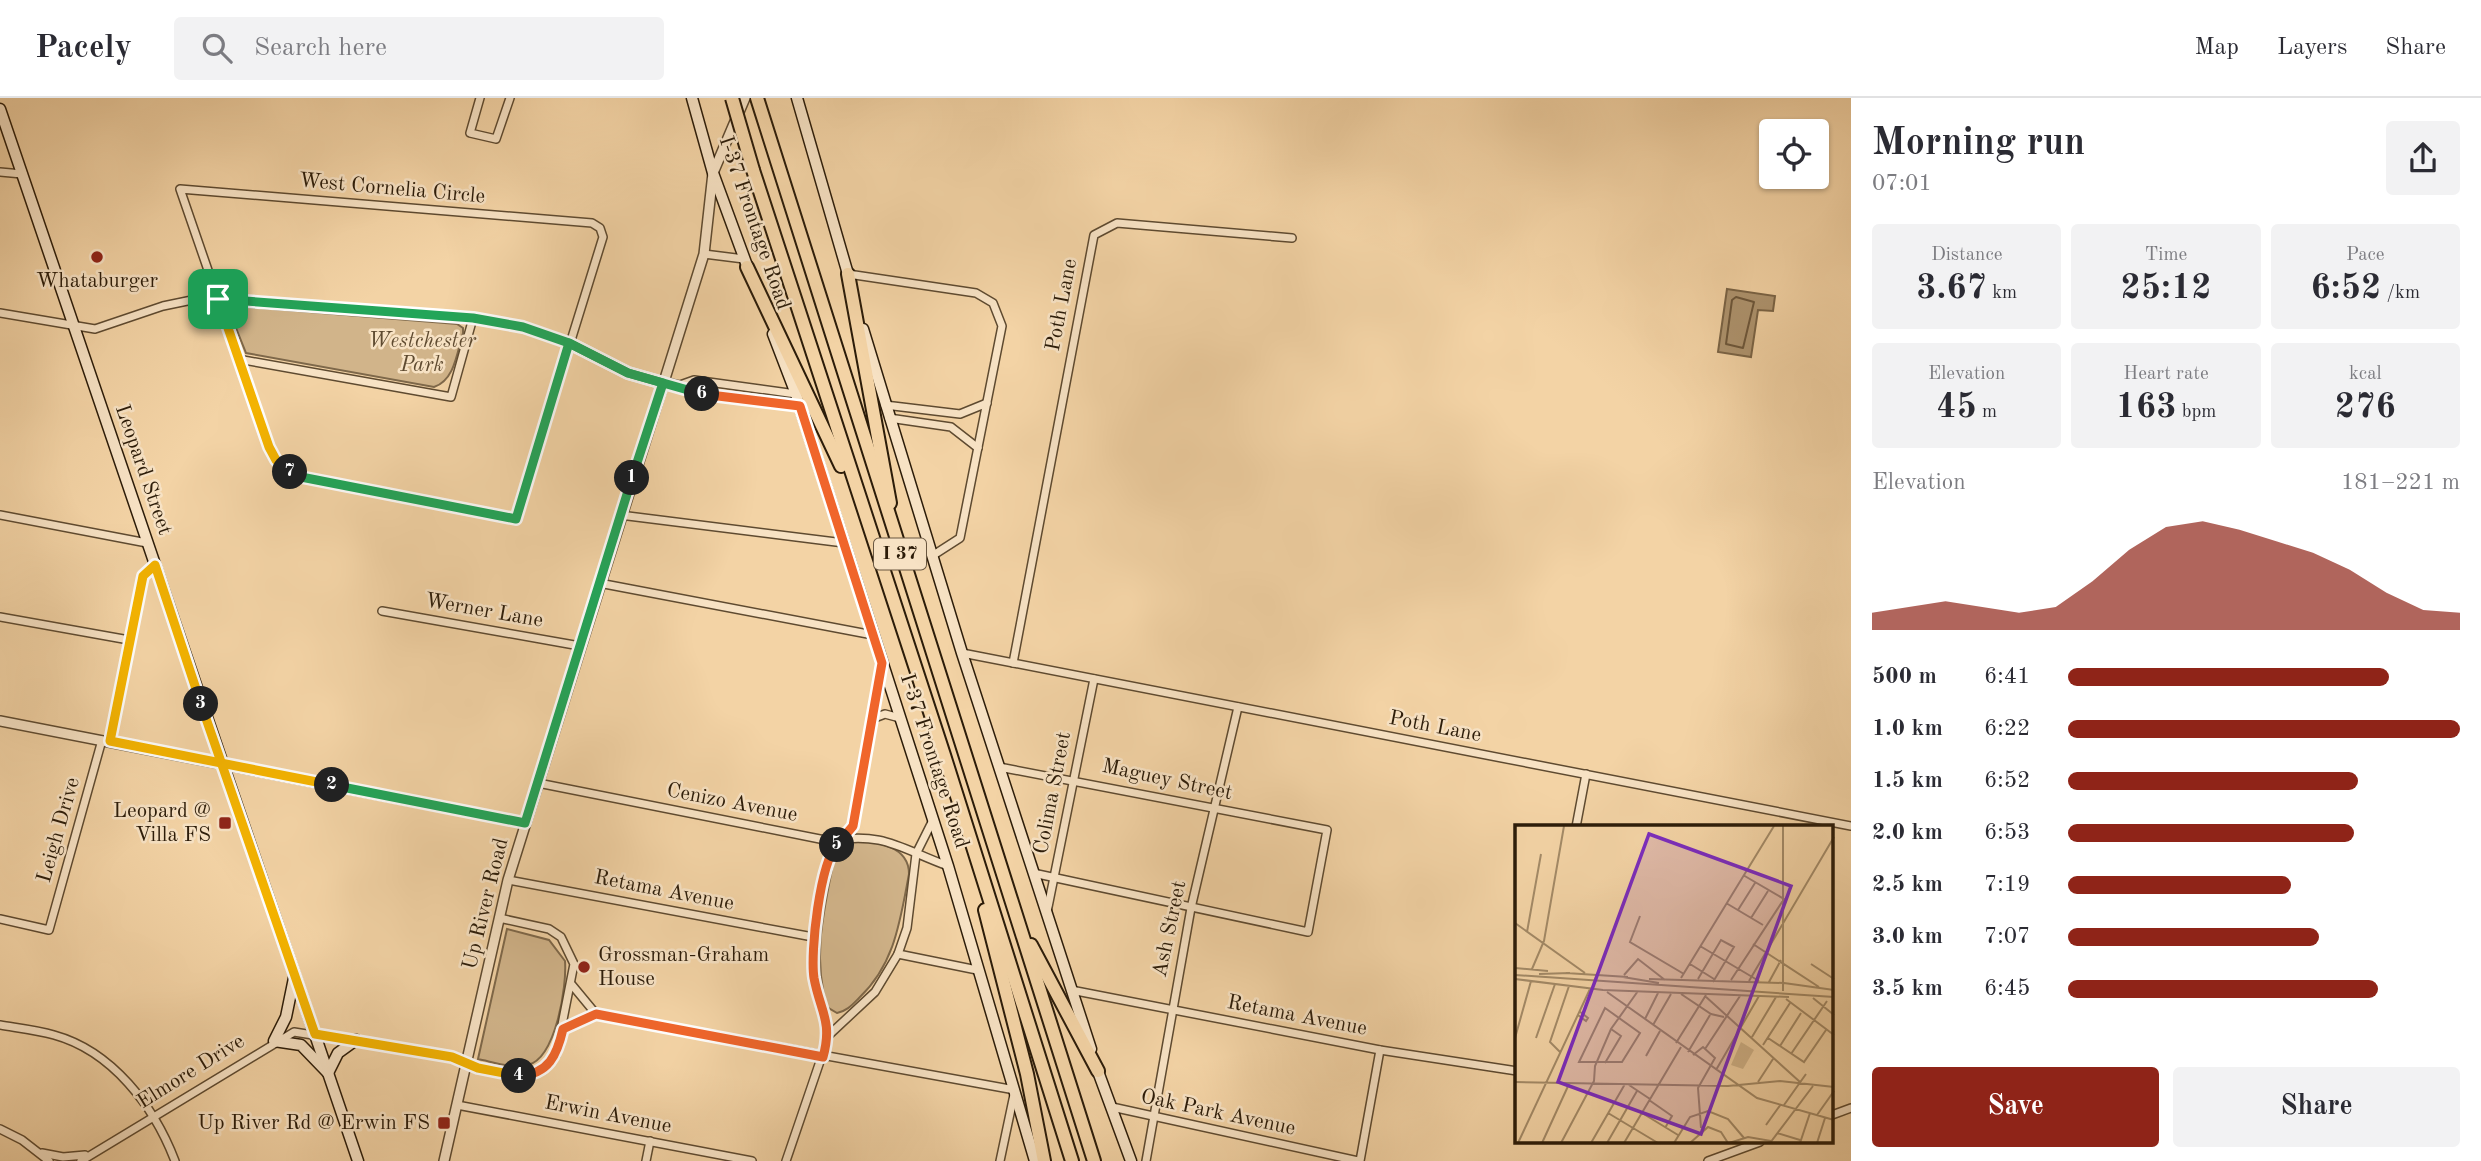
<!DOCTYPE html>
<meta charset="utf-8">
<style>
body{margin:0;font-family:"Old Standard TT",serif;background:#f2f2f3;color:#2b2b33;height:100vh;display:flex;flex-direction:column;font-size:26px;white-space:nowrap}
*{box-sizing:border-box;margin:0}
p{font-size:23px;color:#7c7c81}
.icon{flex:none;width:38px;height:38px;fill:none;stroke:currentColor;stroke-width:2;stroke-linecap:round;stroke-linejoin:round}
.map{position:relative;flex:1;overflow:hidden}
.panel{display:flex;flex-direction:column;background:#fff;width:630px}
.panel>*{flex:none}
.fabs{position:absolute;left:1759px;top:21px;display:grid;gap:14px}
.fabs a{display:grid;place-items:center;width:70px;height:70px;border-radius:7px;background:#fff;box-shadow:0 2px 5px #0004;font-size:35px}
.pin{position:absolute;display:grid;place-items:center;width:60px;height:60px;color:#fff;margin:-30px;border-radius:14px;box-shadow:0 4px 10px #0006}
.km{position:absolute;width:35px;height:35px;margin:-18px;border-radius:50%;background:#222;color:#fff;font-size:19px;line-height:35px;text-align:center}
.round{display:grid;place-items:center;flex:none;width:74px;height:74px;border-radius:7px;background:#f2f2f3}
.head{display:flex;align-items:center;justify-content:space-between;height:119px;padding:0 21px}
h1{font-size:38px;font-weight:700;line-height:52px}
.figures{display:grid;grid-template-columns:repeat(3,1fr);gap:10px;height:119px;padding:7px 21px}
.figures div{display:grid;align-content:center;border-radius:7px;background:#f2f2f3;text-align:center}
.figures b{font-size:35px;font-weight:700}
.figures small{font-size:19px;font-weight:400}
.figures p{font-size:19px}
.chart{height:196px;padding:14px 21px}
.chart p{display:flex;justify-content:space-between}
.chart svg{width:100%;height:126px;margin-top:7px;fill:#8f2418;opacity:.7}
.button{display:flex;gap:14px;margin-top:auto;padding:14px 21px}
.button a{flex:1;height:80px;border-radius:7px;background:#8f2418;color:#fff;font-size:28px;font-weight:700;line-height:80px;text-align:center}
.button a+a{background:#f2f2f3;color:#2b2b33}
ul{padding:0 21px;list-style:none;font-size:23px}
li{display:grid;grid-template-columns:112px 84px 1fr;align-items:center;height:52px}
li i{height:18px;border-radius:9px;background:#8f2418}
header{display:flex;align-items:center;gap:42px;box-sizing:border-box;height:98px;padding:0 35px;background:#fff;border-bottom:2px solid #e1e1e2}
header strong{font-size:33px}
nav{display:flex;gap:38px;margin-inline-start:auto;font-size:24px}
.search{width:490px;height:63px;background:#f2f2f3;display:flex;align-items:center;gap:18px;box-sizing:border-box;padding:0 24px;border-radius:7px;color:#7c7c81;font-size:26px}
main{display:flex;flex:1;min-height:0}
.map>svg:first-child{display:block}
</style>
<header>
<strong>Pacely</strong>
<div class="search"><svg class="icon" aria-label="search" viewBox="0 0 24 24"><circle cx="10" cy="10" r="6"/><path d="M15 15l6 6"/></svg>Search here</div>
<nav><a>Map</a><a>Layers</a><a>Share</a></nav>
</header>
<main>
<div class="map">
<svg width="1851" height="1063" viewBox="0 0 1851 1063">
<rect width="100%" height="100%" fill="#f3d3a5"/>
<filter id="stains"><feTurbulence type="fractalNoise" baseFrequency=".00286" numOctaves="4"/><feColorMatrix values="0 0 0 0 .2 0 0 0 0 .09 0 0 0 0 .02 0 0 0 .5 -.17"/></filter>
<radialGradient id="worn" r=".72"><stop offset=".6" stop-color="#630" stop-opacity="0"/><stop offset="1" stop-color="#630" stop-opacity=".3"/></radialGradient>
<g fill="#d1b48a" stroke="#7e684a" stroke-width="2">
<path d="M236,208l221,18 6,4v5c-6,19 -8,47 -29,54l-188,-34 -16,-40z"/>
<path d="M854,744c23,-1 55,4 55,32 -9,47 -14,90 -50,124 -7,7 -12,13 -22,15l-10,-6c-15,-52 -3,-96 7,-148l5,-8z"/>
<path d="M507,831l42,11 16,21c2,25 -9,97 -37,104 -15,4 -35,-3 -50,-6z"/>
</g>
<path fill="#af9570" stroke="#7b6547" stroke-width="2" d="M1727,191l48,7 -2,15 -15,-1 -7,47 -33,-5z"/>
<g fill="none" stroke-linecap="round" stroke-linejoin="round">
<path stroke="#6e583c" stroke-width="2" d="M1736,199l18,5 -11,46 -17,-4 6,-44z"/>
<g stroke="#5e4a30" stroke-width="10">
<g id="minor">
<path d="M480,0l-10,35 26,6 14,-41"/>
<path d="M0,74l22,2"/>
<path d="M180,91l412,34 8,5 3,9 -87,281 -220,-42 -20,-16 -7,-13z"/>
<path d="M704,156l40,5"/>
<path d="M848,176l128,19 17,10 9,23 -42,212 -28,18"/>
<path d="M0,215l95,16 68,-23 29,-6 26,-1 255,19 50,9 46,16 59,30 52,12 13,7 107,14"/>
<path d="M238,261l213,38 22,-79"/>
<path d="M680,287l14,-5 102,14"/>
<path d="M885,307l75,9 27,-11"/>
<path d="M889,320l62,9 27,21"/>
<path d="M0,417l147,28"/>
<path d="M620,417l224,28"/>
<path d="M599,485l274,52"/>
<path d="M382,513l198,35"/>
<path d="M0,519l129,23"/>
<path d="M962,555l889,173"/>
<path d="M1013,565l81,-428 23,-12 175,15"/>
<path d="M872,621l13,-5 15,4"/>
<path d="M110,643l33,-165 12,-11"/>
<path d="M999,669l328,63 -19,102 -275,-59"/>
<path d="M538,685l292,58c53,-10 71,8 118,25"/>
<path d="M1576,729l10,-53"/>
<path d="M508,782l305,57"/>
<path d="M1047,814l47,-233"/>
<path d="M0,821l49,11 53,-190"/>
<path d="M898,856l79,16"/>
<path d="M572,887l24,29 419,76 -15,71"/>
<path d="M1071,892l309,60 137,21"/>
<path d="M0,927c18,3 37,5 54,10 58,16 100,71 121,126"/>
<path d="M563,931l33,-15"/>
<path d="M829,937l-15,-57 -1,-41 16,-79 24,-32 29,-163"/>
<path d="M457,1007l295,56"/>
<path d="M1112,1009l246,54"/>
<path d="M1832,1017l19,-7"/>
<path d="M0,1031l22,11 27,21"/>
<path d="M42,1055l21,4 22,-2"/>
<path d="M81,1063l213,-129 158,25 26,11 44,8 14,-3 20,-18 18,-91 -13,-27 -12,-8 -50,-11"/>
<path d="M646,1063l4,-20"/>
<path d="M786,1063l43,-126 46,-43 23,-38 9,-26 9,-74 17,-34"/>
<path d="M1146,1063l45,-253 47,-201"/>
<path d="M1360,1063l20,-111"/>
<path d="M1708,1063l52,-19"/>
</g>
</g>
<g stroke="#5e4a30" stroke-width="12">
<g id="tertiary">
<path d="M0,623l525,102"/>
<path d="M444,1063l64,-281 196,-626 9,-81 32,-75"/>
</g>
</g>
<g stroke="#2c1c09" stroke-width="13">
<g id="secondary">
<path d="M692,0l21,75 36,98"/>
<path d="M797,0l53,183"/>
<path d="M0,11l358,1052"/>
<path d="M863,231l99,324 129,396"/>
<path d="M773,236l23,60 152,472 87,295"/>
<path d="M294,880l-8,39 -12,24 27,4 27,28 10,-20 18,-13"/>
<path d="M1096,968l35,95"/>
</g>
</g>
<g stroke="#2c1c09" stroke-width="16">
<g id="motorway">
<path d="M757,0l337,1063"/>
<path d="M753,72l191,585 128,406"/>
<path d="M747,169l94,199"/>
<path d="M848,176l42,229"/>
<path d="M985,812l42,164 17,87"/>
<path d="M1031,847l67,126"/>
</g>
</g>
<use href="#minor" stroke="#f7e2c4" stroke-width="7"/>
<use href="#tertiary" stroke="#f7e2c4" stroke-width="9"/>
<use href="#secondary" stroke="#f7e2c4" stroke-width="10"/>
<use href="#motorway" stroke="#f3d3a5" stroke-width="12"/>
<g stroke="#2c1c09" stroke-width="16" stroke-linecap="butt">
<path id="motorway-bridge" d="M732,0l21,72"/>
</g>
<use href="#motorway-bridge" stroke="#f3d3a5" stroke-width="12"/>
</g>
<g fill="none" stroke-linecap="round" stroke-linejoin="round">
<g stroke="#fff" stroke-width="14">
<path id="split-1" d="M218,201l255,19 50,9 46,16 59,30 35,10 -31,95"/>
</g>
<g stroke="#fff" stroke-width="14">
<path id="split-2" d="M332,687l193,38 107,-345"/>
</g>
<g stroke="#fff" stroke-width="14">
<path id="split-3" d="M201,606l-46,-139 -12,11 -33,165 222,44"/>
</g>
<g stroke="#fff" stroke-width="14">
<path id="split-4" d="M201,606l114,330 137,23 26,11 41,8"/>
</g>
<g stroke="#fff" stroke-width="14">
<path id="split-5" d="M519,978c30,-2 38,-21 44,-47l33,-15 227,43c10,-36 -3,-46 -9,-79 -4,-26 6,-115 23,-133"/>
</g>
<g stroke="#fff" stroke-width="14">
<path id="split-6" d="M702,296l98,12 82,257 -29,163 -16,19"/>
</g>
<g stroke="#fff" stroke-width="14">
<path id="split-7" d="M290,374l6,4 220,43 53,-176 59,30 74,21"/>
</g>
<g stroke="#fff" stroke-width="14">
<path id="split-8" d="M218,201l51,148 7,13 14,12"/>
</g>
<use href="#split-1" stroke="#22a559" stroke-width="9"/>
<use href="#split-2" stroke="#22a559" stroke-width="9"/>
<use href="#split-3" stroke="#f5b400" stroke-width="9"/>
<use href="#split-4" stroke="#f5b400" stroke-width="9"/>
<use href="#split-5" stroke="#f0652b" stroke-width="9"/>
<use href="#split-6" stroke="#f0652b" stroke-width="9"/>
<use href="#split-7" stroke="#22a559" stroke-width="9"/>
<use href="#split-8" stroke="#f5b400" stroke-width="9"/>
</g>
<g fill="#8f2418" stroke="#f7e2c4" stroke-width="2.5">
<circle cx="97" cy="159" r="7"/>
<rect x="218" y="718" width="14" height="14" rx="3.5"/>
<circle cx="584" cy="869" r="7"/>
<rect x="437" y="1018" width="14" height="14" rx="3.5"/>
</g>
<g text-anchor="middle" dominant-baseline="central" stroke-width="5" stroke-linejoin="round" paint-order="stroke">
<rect fill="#f7e2c4" stroke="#695741" stroke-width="2" x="874" y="440.5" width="52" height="31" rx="5"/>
<g font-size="19" font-weight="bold" fill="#2c1c09">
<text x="900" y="456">I 37</text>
</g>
<g font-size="21" fill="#2c1c09" stroke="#f7e2c4">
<text transform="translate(392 91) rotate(5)">West Cornelia Circle</text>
<text transform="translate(754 125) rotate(71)">I-37 Frontage Road</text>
<text transform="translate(1062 207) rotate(-79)">Poth Lane</text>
<text transform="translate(143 372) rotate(71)">Leopard Street</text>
<text transform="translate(484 513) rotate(10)">Werner Lane</text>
<text transform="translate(1435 629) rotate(11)">Poth Lane</text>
<text transform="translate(934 663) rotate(72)">I-37 Frontage Road</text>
<text transform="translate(1167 682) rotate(12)">Maguey Street</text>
<text transform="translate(1053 695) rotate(-79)">Colima Street</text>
<text transform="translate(732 705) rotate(11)">Cenizo Avenue</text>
<text transform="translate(59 732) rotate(-74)">Leigh Drive</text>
<text transform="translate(664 793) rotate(11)">Retama Avenue</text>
<text transform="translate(486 806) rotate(-76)">Up River Road</text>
<text transform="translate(1170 831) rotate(-78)">Ash Street</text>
<text transform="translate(1297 918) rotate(11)">Retama Avenue</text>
<text transform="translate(191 974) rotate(-32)">Elmore Drive</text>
<text transform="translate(1218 1015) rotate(12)">Oak Park Avenue</text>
<text transform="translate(608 1017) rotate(11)">Erwin Avenue</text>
</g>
<g font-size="21" fill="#2c1c09" stroke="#f7e2c4" text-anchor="end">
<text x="97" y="183" text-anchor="middle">Whataburger</text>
<text x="211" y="713">Leopard @<tspan x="211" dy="24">Villa FS</tspan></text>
<text x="598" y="857" text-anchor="start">Grossman-Graham<tspan x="598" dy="24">House</tspan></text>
<text x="430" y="1025">Up River Rd @ Erwin FS</text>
</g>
<g font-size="21" font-style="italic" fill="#5e4a30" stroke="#f7e2c4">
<text x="422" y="243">Westchester<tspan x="422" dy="24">Park</tspan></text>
</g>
</g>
<g transform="translate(1515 727)">
<rect width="318" height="318" fill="#f3d3a5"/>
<path d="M226,217l13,8 -11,19 -12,-4z" fill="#d1b48a"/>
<path fill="none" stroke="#a38a67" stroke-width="2" d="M268,1v165M211,78l37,22M223,85l17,-27M125,91l-10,26 54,32M236,93l17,-27M0,98l70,50M12,107l14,-78M238,119l66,43M185,121l59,35M175,139l24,15M296,139l23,15M0,143l33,3M17,144l12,-28 20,-115M51,148l62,4M24,149l31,-1M0,150l319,22M109,150l14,-16 27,21M108,152l36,6M166,153l93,-152M0,154l88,11 186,7M134,154l135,4 50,7M183,154l23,-39 13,7 -21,35M216,155l53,-81 -41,-24M234,156l85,-144M254,157l12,-22M92,167l150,106 77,22M166,169l30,20 13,3M190,171l95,86M298,173l21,17M271,174l48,36M90,183l35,25 -18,29h-43zM63,190l8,6 2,-3 -9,-7M130,194l13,-26M138,200l18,-31M237,212l24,-40M0,213l16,-57M21,213l19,-54M253,213l36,24 22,-32M161,218l30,-48M248,220l27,-42M265,221l21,-33M190,224l35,-53M45,227l-10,-10 19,-56M173,227l22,-37M276,229l36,-53M178,230l10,-8 12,11 -17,30 3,40M131,231l14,-25M90,238l16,-27 -10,-7M201,245l43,-74M0,257l213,4 52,-5 54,6M243,257l15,-23M114,260l21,14M134,275l23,16 -7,12M269,280l22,-31M93,288l50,30M127,288l36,22M302,290l17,-24M251,300l15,-21M262,308l23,7M3,318l72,-154M27,318l27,-59M46,318l33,-62 1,-15 16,-37 27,-38M76,318l34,-59M92,318l30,-52M109,318l57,-96M159,318l16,-26 18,-6 20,8 16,19M175,318l18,-16 13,5 7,11M214,318l19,-6 23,4M255,318l43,-57M285,318l10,-30M302,318l8,-25"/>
<path fill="#7b2cbf" fill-opacity="0.15" stroke="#7b2cbf" stroke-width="3.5" d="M134,9l142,52 -90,248 -143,-52z"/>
<rect width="318" height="318" fill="none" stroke="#2c1c09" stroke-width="3.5"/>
</g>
<rect width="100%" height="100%" filter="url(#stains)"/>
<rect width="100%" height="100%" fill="url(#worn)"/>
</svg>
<div class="fabs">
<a><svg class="icon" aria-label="locate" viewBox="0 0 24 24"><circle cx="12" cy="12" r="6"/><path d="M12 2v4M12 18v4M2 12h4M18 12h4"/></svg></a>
</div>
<div class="pin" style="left:218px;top:201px;background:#1e9e55"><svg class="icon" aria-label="arrive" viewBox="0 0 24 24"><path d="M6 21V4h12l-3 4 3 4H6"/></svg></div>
<b class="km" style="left:632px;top:380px">1</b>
<b class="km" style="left:332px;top:687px">2</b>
<b class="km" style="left:201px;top:606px">3</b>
<b class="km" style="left:519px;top:978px">4</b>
<b class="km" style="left:837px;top:747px">5</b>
<b class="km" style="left:702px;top:296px">6</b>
<b class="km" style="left:290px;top:374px">7</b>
</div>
<section class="panel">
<div class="head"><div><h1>Morning run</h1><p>07:01</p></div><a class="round"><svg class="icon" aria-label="share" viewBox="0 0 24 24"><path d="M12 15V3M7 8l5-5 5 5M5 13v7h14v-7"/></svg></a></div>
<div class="figures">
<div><p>Distance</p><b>3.67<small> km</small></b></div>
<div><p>Time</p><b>25:12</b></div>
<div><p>Pace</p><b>6:52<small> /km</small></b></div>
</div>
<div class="figures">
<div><p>Elevation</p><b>45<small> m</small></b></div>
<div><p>Heart rate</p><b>163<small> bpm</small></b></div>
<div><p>kcal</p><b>276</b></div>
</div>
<div class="chart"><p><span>Elevation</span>181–221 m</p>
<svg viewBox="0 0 160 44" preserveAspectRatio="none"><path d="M0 44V38L10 36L20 34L30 36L40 38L50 36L60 27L70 16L80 8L90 6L100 9L110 13L120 17L130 23L140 31L150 37L160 38V44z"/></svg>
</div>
<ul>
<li><b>500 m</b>6:41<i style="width:82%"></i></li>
<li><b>1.0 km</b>6:22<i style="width:100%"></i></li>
<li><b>1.5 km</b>6:52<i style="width:74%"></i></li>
<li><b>2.0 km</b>6:53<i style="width:73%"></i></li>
<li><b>2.5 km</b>7:19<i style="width:57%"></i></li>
<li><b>3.0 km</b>7:07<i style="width:64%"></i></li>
<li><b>3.5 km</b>6:45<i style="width:79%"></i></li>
</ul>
<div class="button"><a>Save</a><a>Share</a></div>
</section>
</main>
